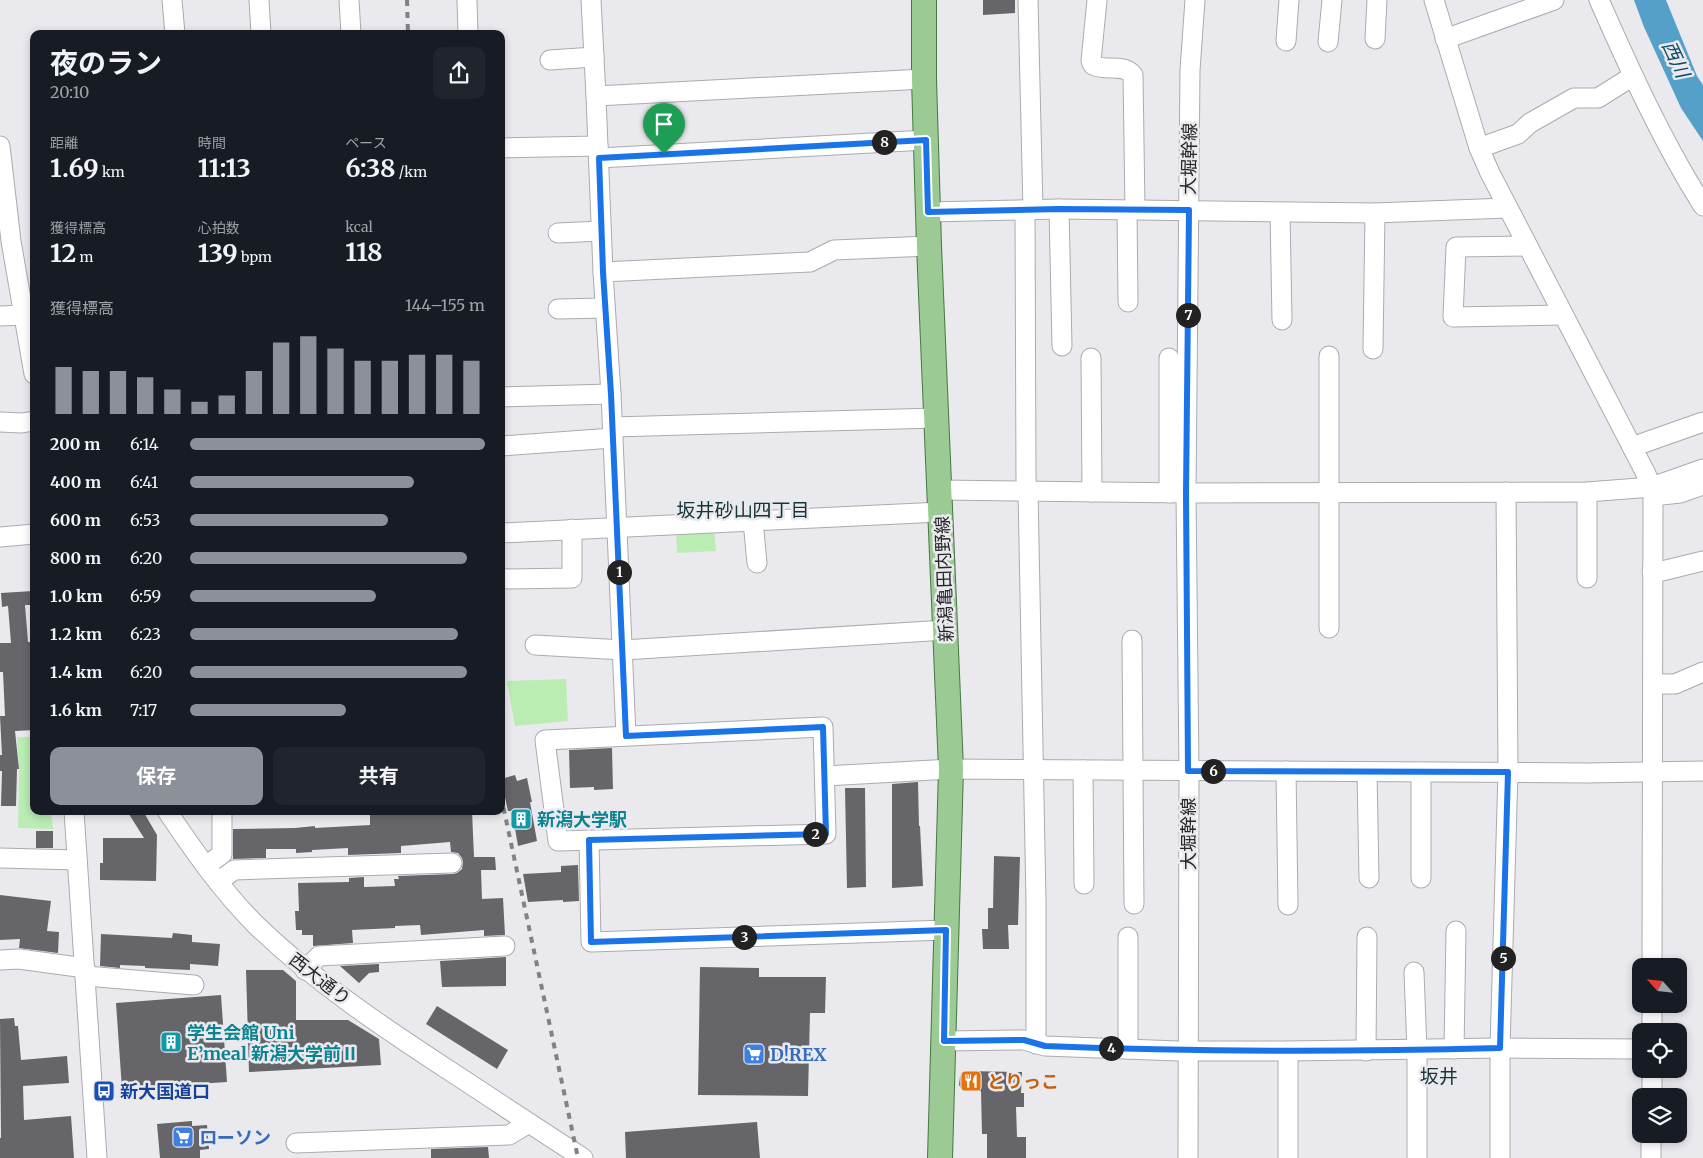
<!DOCTYPE html>
<html lang="ja">
<meta charset="utf-8">
<style>
body{margin:0;font-family:Merriweather,"Noto Sans JP",serif;background:#20242c;color:#f1f3f6;height:100vh;display:flex;flex-direction:column;font-size:19px;white-space:nowrap}
*{box-sizing:border-box;margin:0}
p{font-size:16px;color:#9ea1a6}
.icon{flex:none;width:28px;height:28px;fill:none;stroke:currentColor;stroke-width:2;stroke-linecap:round;stroke-linejoin:round}
.map{position:relative;flex:1;overflow:hidden}
.sheet{position:absolute;left:30px;top:30px;width:475px;height:785px;display:flex;flex-direction:column;background:#171b24;border-radius:10px;box-shadow:0 2px 8px #0003}
.sheet>*{flex:none}
.needle{width:32px;rotate:297deg}
.controls{position:absolute;left:1632px;top:958px;display:grid;gap:10px}
.controls a{display:grid;place-items:center;width:55px;height:55px;border-radius:10px;background:#171b24;box-shadow:0 2px 8px #0003;font-size:25px}
.pin{position:absolute;display:grid;place-items:center;width:42px;height:42px;color:#fff;margin:-51px -21px;border-radius:50% 50% 50% 0;rotate:-45deg;box-shadow:0 0 5px #0007}
.pin .icon{rotate:45deg}
.km{position:absolute;width:25px;height:25px;margin:-12px;border-radius:50%;background:#222;color:#fff;font-size:14px;line-height:25px;text-align:center}
.round{display:grid;place-items:center;flex:none;width:52px;height:52px;border-radius:10px;background:#20242c}
.overview{display:flex;align-items:center;justify-content:space-between;height:85px;padding:0 20px}
h1{font-size:28px;font-weight:700;line-height:38px}
.stats{display:grid;grid-template-columns:repeat(3,1fr);gap:8px;height:85px;padding:5px 20px}
.stats div{display:grid;align-content:center}
.stats b{font-size:25px;font-weight:700}
.stats small{font-size:14px;font-weight:400}
.stats p{font-size:14px}
.chart{height:140px;padding:10px 20px}
.chart p{display:flex;justify-content:space-between}
.chart svg{width:100%;height:90px;margin-top:5px;stroke:#8c9099;stroke-width:6}
.primary-button{display:flex;gap:10px;margin-top:auto;padding:10px 20px}
.primary-button a{flex:1;height:58px;border-radius:10px;background:#8c9099;color:#fff;font-size:20px;font-weight:700;line-height:58px;text-align:center}
.primary-button a+a{background:#20242c;color:#f1f3f6}
ul{padding:0 20px;list-style:none;font-size:16px}
li{display:grid;grid-template-columns:80px 60px 1fr;align-items:center;height:38px}
li i{height:12px;border-radius:6px;background:#8c9099}
.map>svg:first-child{display:block}
</style>
<div class="map">
<svg width="1703" height="1158" viewBox="0 0 1703 1158">
<rect width="100%" height="100%" fill="#eae9ee"/>
<g fill="#baecb3">
<path d="M714,527l2,24 -39,2 -1,-23z"/>
<path d="M566,679l2,42 -53,5 -8,-45z"/>
<path d="M17,737h17v74h17l2,18 -35,-1 1,-59z"/>
</g>
<path fill="#54a0c8" d="M1634,0h32l31,76 6,9v56l-22,-33 -37,-81z"/>
<g fill="#66666a">
<path d="M983,0h32v13l-32,2z"/>
<path d="M33,591l1,14h-9l3,37h6v88l-19,1 4,38h-2l-1,37h-15l1,-35h-2v-16h2l-2,-39h5l-2,-44h-3v-29h11l-3,-37 -6,1 -1,-14z"/>
<path d="M612,748l1,41 -19,1v-3l-24,1 -1,-38z"/>
<path d="M515,775l2,6 10,-3 5,24h-2l7,39 -19,5 -6,-35h-4l-7,-32z"/>
<path d="M918,782l1,44h1l3,60 -31,2v-104z"/>
<path d="M845,788h20l1,99 -19,1z"/>
<path d="M127,811h16l14,24 -1,46 -56,-1v-17h3v-25h41z"/>
<path d="M370,811h102l2,46h21l1,13h-15l1,29 21,-1 2,37 -21,1v-6l-63,5 -1,-10 -25,1v2l-43,2 1,13 -40,3v-11h-11v-5h-6l-1,-19h4l-1,-28 51,-1v-4l15,-1v10l31,-1 -1,-7h5l-1,-3 55,-2 4,-1 5,-4 1,-7 -1,-4 -4,-5 -7,-1 -1,-10 -49,4v7l-53,2v-7l-36,2v2l-16,1v-4h-30v9l-33,1v-30l62,-1 20,-2v2l55,-3z"/>
<rect x="36" y="831" width="17" height="17"/>
<path d="M994,856l26,1 -2,68h-10l1,24h-26l-1,-20h6v-21h5z"/>
<path d="M578,865l1,36 -16,1v-2l-35,2 -5,-28 38,-2v-6z"/>
<path d="M0,895l51,6 -4,30 12,1 -1,21 -39,-5 1,-9 -20,1z"/>
<path d="M173,933l19,2v7l28,2 -2,22 -28,-2v6l-45,-2v-2l-25,-1v3l-20,-2 1,-32 71,4z"/>
<path d="M506,957v29l-64,1 -2,-26z"/>
<path d="M379,964v8l-10,1 -10,10 -19,-17z"/>
<path d="M700,967l59,1v9h67l-1,36h-15l-2,83 -110,-1z"/>
<path d="M246,970h37l13,11v39h52l31,19 2,26 -132,7z"/>
<path d="M221,995l6,87 -105,7 -6,-86z"/>
<path d="M437,1006l71,44 -11,19 -71,-45z"/>
<path d="M14,1018l1,8h3l3,34 46,-4 2,27 -46,3 1,34 47,-4 3,42h-74v-20h1l-1,-119z"/>
<path d="M965,1071l57,1 -1,21h3v14h-8l1,30h9v21h-39v-24h-5l-1,-43h-18l-4,-6 1,-8z"/>
<path d="M192,1121v5l15,-1 2,24 -9,1v8h-40l-3,-34z"/>
<path d="M757,1122l3,36h-134l-1,-26z"/>
<path d="M488,1147l1,11h-58v-9z"/>
</g>
<g fill="none" stroke-linecap="round" stroke-linejoin="round">
<g stroke="#ababaf" stroke-width="21">
<g id="minor">
<path d="M172,0l3,34"/>
<path d="M259,0l2,34"/>
<path d="M349,0l2,34"/>
<path d="M467,0l1,34"/>
<path d="M591,0l5,96 7,176 8,122 15,342"/>
<path d="M1028,0l5,210"/>
<path d="M1097,0l-6,61 2,4c12,7 31,-2 40,10l2,134"/>
<path d="M1434,0l45,148 11,25 154,297 8,17 1,9 -1,470"/>
<path d="M1599,0c31,70 63,141 104,206"/>
<path d="M1375,39l2,-39"/>
<path d="M1445,39l109,-39"/>
<path d="M1286,41l3,-41"/>
<path d="M1328,42l4,-42"/>
<path d="M550,60l44,-3"/>
<path d="M596,96l328,-17"/>
<path d="M0,146l11,95 23,133"/>
<path d="M501,148l97,-2"/>
<path d="M1479,148l39,-14 12,-11 44,-25h24l35,-22"/>
<path d="M599,158l327,-18"/>
<path d="M1059,209l3,137"/>
<path d="M1025,210l1,270 2,11 8,410v143"/>
<path d="M1127,210l1,92"/>
<path d="M928,212l131,-3 316,4 132,-5"/>
<path d="M1280,213l2,107"/>
<path d="M558,233l43,-2"/>
<path d="M1527,246l-71,1 -3,70 110,-2"/>
<path d="M603,272l207,-10 24,-12 95,-4"/>
<path d="M558,309l47,-1"/>
<path d="M0,316l25,-1"/>
<path d="M1373,349l2,-136"/>
<path d="M1329,356v272"/>
<path d="M1091,358l1,134"/>
<path d="M1169,358v135"/>
<path d="M501,397l110,-3"/>
<path d="M0,422l22,1 12,-2"/>
<path d="M613,427l323,-9"/>
<path d="M501,446l112,-8"/>
<path d="M1632,447l71,-25"/>
<path d="M940,490l246,3 401,-1 65,-5 51,-18"/>
<path d="M1587,492v86"/>
<path d="M1653,496l27,-3 23,-8"/>
<path d="M753,521l4,42"/>
<path d="M501,533l440,-21"/>
<path d="M0,537l34,-3"/>
<path d="M1652,571h10l41,-10"/>
<path d="M501,579l71,-1v-49"/>
<path d="M1132,640l2,264"/>
<path d="M535,645l88,5 323,-20"/>
<path d="M1653,684h22l28,-12"/>
<path d="M823,727l3,107 -268,7 -13,-101z"/>
<path d="M1083,770l1,114"/>
<path d="M1286,771l2,134"/>
<path d="M1367,772l2,106"/>
<path d="M1421,772v106"/>
<path d="M825,776l126,-7 636,4 116,-2"/>
<path d="M74,811l23,347"/>
<path d="M167,811c27,40 55,80 89,114 59,57 128,103 197,148 43,28 86,57 130,85"/>
<path d="M589,840l2,102 355,-12"/>
<path d="M0,858l77,2"/>
<path d="M206,866l16,-12v-43"/>
<path d="M218,882l16,-12 218,-7"/>
<path d="M0,960l19,-1 66,9"/>
<path d="M305,970l14,-14 186,-10"/>
<path d="M1414,972l3,78v108"/>
<path d="M86,976l108,9"/>
<path d="M1652,1031v-27"/>
<path d="M944,1041l80,-1 21,6 133,5h110l212,-3 141,1"/>
<path d="M1128,1049v-112"/>
<path d="M1454,1049l2,-118"/>
<path d="M1288,1051v106"/>
<path d="M1366,1051l1,-114"/>
<path d="M1652,1096v-27"/>
<path d="M296,1143l213,-8 20,-12"/>
<path d="M1188,1158l1,-387 -3,-278 4,-423 5,-70"/>
<path d="M1500,1158v-110l8,-276 -2,-280"/>
<path d="M1651,1158v-24"/>
</g>
</g>
<g stroke="#467940" stroke-width="26">
<path id="major" d="M924,0v79l5,167 22,523 -11,389"/>
</g>
<use href="#minor" stroke="#fff" stroke-width="19"/>
<use href="#major" stroke="#9bca94" stroke-width="24"/>
<g stroke="#828285" stroke-width="4" stroke-dasharray="6 6" stroke-linecap="butt">
<path d="M407,0l1,34"/>
<path d="M501,796l77,362"/>
</g>
</g>
<g fill="none" stroke-linecap="round" stroke-linejoin="round">
<g stroke="#fff" stroke-width="10">
<path id="route" d="M926,140l2,72 131,-3 130,1 -3,283 2,278 320,1 -8,276c-152,4 -303,4 -455,-2l-21,-6 -80,1 2,-111 -355,12 -2,-102 237,-6 -3,-107 -197,9 -15,-342 -8,-122 -4,-114z"/>
</g>
<use href="#route" stroke="#1a73e8" stroke-width="6"/>
</g>
<defs>
<g id="building-square" transform="scale(1.125)"><rect x="-9" y="-9" width="18" height="18" rx="4" fill="#0f9aa8" stroke="#eae9ee"/><path d="M-4-6H4V6H1V3H-1V6H-4ZM-2.5-4.3h1.7v1.8h-1.7ZM.8-4.3h1.7v1.8H.8ZM-2.5-1h1.7V.8h-1.7ZM.8-1h1.7V.8H.8Z" fill="#fff"/></g>
<g id="supermarket-square" transform="scale(1.125)"><rect x="-9" y="-9" width="18" height="18" rx="4" fill="#3f7fe0" stroke="#eae9ee"/><path d="M-6-5.5h2.5l.6 2H6L4.5 2H-2.5L-4.4-4H-6ZM-1.5 3.2a1.3 1.3 0 1 0 .1 0ZM3 3.2a1.3 1.3 0 1 0 .1 0Z" fill="#fff"/></g>
<g id="restaurant-square" transform="scale(1.125)"><rect x="-9" y="-9" width="18" height="18" rx="4" fill="#e8710a" stroke="#eae9ee"/><path d="M-5-6h1v4h1v-4h1v4h1v-4h1v5L-1.5 .5V6h-2V.5L-5-1ZM5-6V6H3V1.5H1.5Q1.5-4 5-6Z" fill="#fff"/></g>
<g id="bus-square" transform="scale(1.125)"><rect x="-9" y="-9" width="18" height="18" rx="4" fill="#1a4fb4" stroke="#eae9ee"/><path d="M-5-6H5V4H4V6H2V4H-2V6H-4V4H-5ZM-3.5-4V0h7V-4ZM-3.5 1.2v1.5H-2V1.2ZM2 1.2v1.5H3.5V1.2Z" fill="#fff"/></g>
</defs>
<g fill-rule="evenodd">
<use href="#building-square" x="521" y="819"/>
<use href="#building-square" x="171" y="1042"/>
<use href="#supermarket-square" x="754" y="1054"/>
<use href="#restaurant-square" x="971" y="1081"/>
<use href="#bus-square" x="104" y="1091"/>
<use href="#supermarket-square" x="183" y="1137"/>
</g>
<g text-anchor="middle" dominant-baseline="central" stroke-width="5" stroke-linejoin="round" paint-order="stroke">
<g font-size="18" fill="#262628" stroke="#eae9ee">
<text transform="translate(1189 159) rotate(-89)">大堀幹線</text>
<text transform="translate(944 579) rotate(-92)">新潟亀田内野線</text>
<text transform="translate(1188 834) rotate(-90)">大堀幹線</text>
<text transform="translate(320 979) rotate(38)">西大通り</text>
</g>
<g font-size="18" font-weight="bold" fill="#0d838f" stroke="#eae9ee" text-anchor="start">
<text x="537" y="819">新潟大学駅</text>
<text x="187" y="1032">学生会館 Uni<tspan x="187" dy="21">E’meal 新潟大学前Ⅱ</tspan></text>
</g>
<g font-size="18" font-weight="bold" fill="#366cbe" stroke="#eae9ee" text-anchor="start">
<text x="770" y="1054">D!REX</text>
<text x="199" y="1137">ローソン</text>
</g>
<g font-size="18" font-weight="bold" fill="#c56008" stroke="#eae9ee" text-anchor="start">
<text x="987" y="1081">とりっこ</text>
</g>
<g font-size="18" font-weight="bold" fill="#164399" stroke="#eae9ee" text-anchor="start">
<text x="120" y="1091">新大国道口</text>
</g>
<g font-size="19" font-style="italic" fill="#0d4b67" stroke="#eae9ee">
<text transform="translate(1676 59) rotate(65)">西川</text>
</g>
<g font-size="19" fill="#143639" stroke="#eae9ee">
<text x="743" y="510">坂井砂山四丁目</text>
<text x="1439" y="1076">坂井</text>
</g>
</g>
</svg>
<div class="controls">
<a><svg class="needle" viewBox="-14 -14 28 28"><path d="M0-13l5 13h-10z" fill="#e53935"/><path d="M0 13l5-13h-10z" fill="#9ea1a6"/></svg></a>
<a><svg class="icon" aria-label="locate" viewBox="0 0 24 24"><circle cx="12" cy="12" r="6"/><path d="M12 2v4M12 18v4M2 12h4M18 12h4"/></svg></a>
<a><svg class="icon" aria-label="layers" viewBox="0 0 24 24"><path d="M12 4l9 5-9 5-9-5zM3 14l9 5 9-5"/></svg></a>
</div>
<div class="pin" style="left:664px;top:154px;background:#1e9e55"><svg class="icon" aria-label="arrive" viewBox="0 0 24 24"><path d="M6 21V4h12l-3 4 3 4H6"/></svg></div>
<b class="km" style="left:619px;top:572px">1</b>
<b class="km" style="left:815px;top:834px">2</b>
<b class="km" style="left:744px;top:937px">3</b>
<b class="km" style="left:1111px;top:1048px">4</b>
<b class="km" style="left:1503px;top:958px">5</b>
<b class="km" style="left:1213px;top:771px">6</b>
<b class="km" style="left:1188px;top:315px">7</b>
<b class="km" style="left:884px;top:142px">8</b>
<section class="sheet">
<div class="overview"><div><h1>夜のラン</h1><p>20:10</p></div><a class="round"><svg class="icon" aria-label="share" viewBox="0 0 24 24"><path d="M12 15V3M7 8l5-5 5 5M5 13v7h14v-7"/></svg></a></div>
<div class="stats">
<div><p>距離</p><b>1.69<small> km</small></b></div>
<div><p>時間</p><b>11:13</b></div>
<div><p>ペース</p><b>6:38<small> /km</small></b></div>
</div>
<div class="stats">
<div><p>獲得標高</p><b>12<small> m</small></b></div>
<div><p>心拍数</p><b>139<small> bpm</small></b></div>
<div><p>kcal</p><b>118</b></div>
</div>
<div class="chart"><p><span>獲得標高</span>144–155 m</p>
<svg viewBox="0 0 160 44" preserveAspectRatio="none"><path d="M5 44V21M15 44V23M25 44V23M35 44V26M45 44V32M55 44V38M65 44V35M75 44V23M85 44V9M95 44V6M105 44V12M115 44V18M125 44V18M135 44V15M145 44V15M155 44V18"/></svg>
</div>
<ul>
<li><b>200 m</b>6:14<i style="width:100%"></i></li>
<li><b>400 m</b>6:41<i style="width:76%"></i></li>
<li><b>600 m</b>6:53<i style="width:67%"></i></li>
<li><b>800 m</b>6:20<i style="width:94%"></i></li>
<li><b>1.0 km</b>6:59<i style="width:63%"></i></li>
<li><b>1.2 km</b>6:23<i style="width:91%"></i></li>
<li><b>1.4 km</b>6:20<i style="width:94%"></i></li>
<li><b>1.6 km</b>7:17<i style="width:53%"></i></li>
</ul>
<div class="primary-button"><a>保存</a><a>共有</a></div>
</section>
</div>
